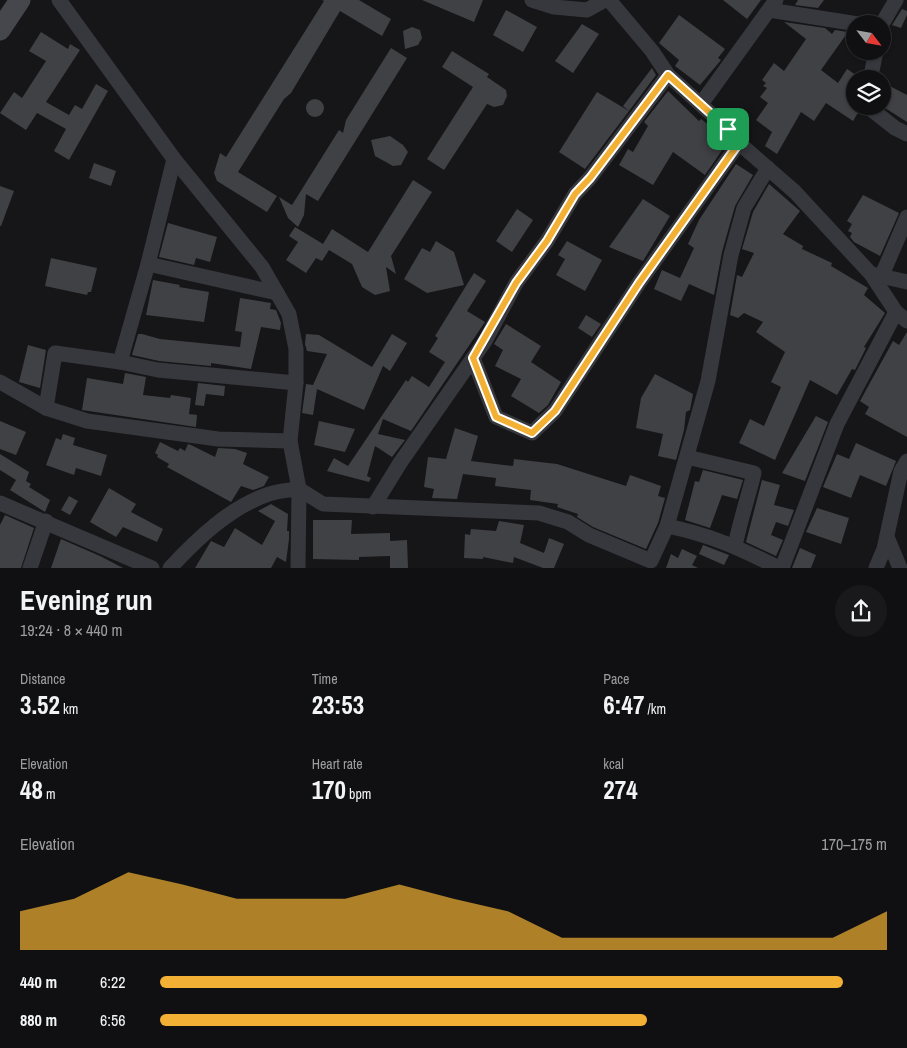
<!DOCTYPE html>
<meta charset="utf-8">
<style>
body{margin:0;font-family:"Archivo Narrow",sans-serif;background:#19191b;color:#f1f3f6;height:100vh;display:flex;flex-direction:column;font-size:19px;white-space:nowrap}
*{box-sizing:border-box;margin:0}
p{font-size:16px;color:#9c9d9f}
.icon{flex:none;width:28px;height:28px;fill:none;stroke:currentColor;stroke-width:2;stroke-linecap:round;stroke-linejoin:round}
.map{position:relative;height:568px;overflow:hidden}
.drawer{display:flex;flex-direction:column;background:#101012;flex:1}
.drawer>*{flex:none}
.needle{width:32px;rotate:121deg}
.fabs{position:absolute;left:846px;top:15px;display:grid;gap:10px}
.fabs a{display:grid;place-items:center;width:45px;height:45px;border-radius:50%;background:#101012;box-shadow:0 1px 4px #0004,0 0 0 1px #303032;font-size:25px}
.pin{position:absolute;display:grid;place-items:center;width:42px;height:42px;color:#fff;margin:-21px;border-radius:10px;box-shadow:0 2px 8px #0006}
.round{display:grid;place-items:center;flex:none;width:52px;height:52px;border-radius:26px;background:#19191b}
.summary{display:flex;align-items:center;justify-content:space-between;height:85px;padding:0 20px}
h1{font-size:28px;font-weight:800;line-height:38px}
.metrics{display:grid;grid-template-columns:repeat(3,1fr);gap:8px;height:85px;padding:5px 20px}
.metrics div{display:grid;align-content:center}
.metrics b{font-size:25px;font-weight:800}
.metrics small{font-size:14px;font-weight:400}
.metrics p{font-size:14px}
.chart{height:140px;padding:10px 20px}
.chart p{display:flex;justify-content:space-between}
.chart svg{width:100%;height:90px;margin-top:5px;fill:#f2b134;opacity:.7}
ul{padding:0 20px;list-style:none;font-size:16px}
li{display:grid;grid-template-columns:80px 60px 1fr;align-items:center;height:38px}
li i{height:12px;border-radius:6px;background:#f2b134}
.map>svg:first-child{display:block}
</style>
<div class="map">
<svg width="907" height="568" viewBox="0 0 907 568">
<rect width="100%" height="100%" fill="#161618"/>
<g fill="#404145">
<path d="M322,0h37l32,19 -9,17 -42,-25 -49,82 -7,6 -46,73 39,24 -10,16 -50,-31 -3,-8 6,-20 6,4 98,-156z"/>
<path d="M422,0h61l-9,22z"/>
<path d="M723,0h38l-14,19z"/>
<path d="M798,0h26l-6,8 -23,-3z"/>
<path d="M902,9l5,2v4l-6,13 -9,-3z"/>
<path d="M506,10l31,17 -14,25 -30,-17z"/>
<path d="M679,15l46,34 -7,9 3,2 -21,25 -25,-19 4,-6 -20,-17z"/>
<path d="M784,22l41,6 7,6 3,-4 13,2 -27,38 17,13 9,-14 12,8 -4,2v6l-8,14 11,7 1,5 -6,10 -27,-18 -12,18 -13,-9 -24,42 -12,-8 7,-14 -16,-12 12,-17 -8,-6 7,-9 -4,-2 3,-3 -4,-3 12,-17 10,8 22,-32z"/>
<path d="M582,24l17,10 -26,39 -18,-12z"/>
<path d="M412,27l8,3 2,8 -4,7 -13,4 -2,-18z"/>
<path d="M41,32l27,17 2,-5 10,6 -34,52 23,13 6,-10 7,4 14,-25 12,7 -39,69 -15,-9 12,-22 -29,-16 -11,17 -26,-17 14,-21 8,6 24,-37 -17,-10z"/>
<path d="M391,48l16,10 -89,143 -12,-7 -2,21 -6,12 -10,-9 -9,-21 13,8 47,-75 4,3 3,-13z"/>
<path d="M452,51l37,23 -2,3 19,13 1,6 -4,9 -9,2 -7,-3 -43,66 -17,-11 46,-72 -31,-20z"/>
<path d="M652,68l4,7 -27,36 -6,-5z"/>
<path d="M882,82l25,13v27l-25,-16z"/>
<path d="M668,91l31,30 2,-2 8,6 18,18 -22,32 -32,-23 -20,33 -34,-20 9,-16 5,3 15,-26 -4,-4z"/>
<path d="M597,92l32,19 -44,58 -26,-17z"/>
<circle cx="315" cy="108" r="9"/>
<path d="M390,136l13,9 5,7 -7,13 -8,1 -18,-10 -4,-16z"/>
<path d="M94,163l22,8 -5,15 -22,-8z"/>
<path d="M736,164l17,11 -18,31 -13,46 -8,43 -25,-11 -8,17 -27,-12 8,-19 18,8 14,-30 -6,-4 11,-24z"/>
<path d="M413,180l19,12 -41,64 5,18 -10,-7 4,24 -15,4 -13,-8 -10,-23 -23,-14 -7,11 -6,-3 -10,15 -20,-13 12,-18 -9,-6 6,-9 28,17 9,-15 36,23z"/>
<path d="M769,184l31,27 -17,23 20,12 -1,3 30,14 -1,3 37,22 -4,7 21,18 -21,34 2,1 -11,22 -3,-1 -15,26 -27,-15 -35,80 -36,-17 11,-24 14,7 17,-39 -10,-5 14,-30 -29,-20 7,-10 -19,-9 -6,5 -8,-3 7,-40 5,2 12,-24 -12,-4 11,-37z"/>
<path d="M0,186l14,5 -13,35h-1z"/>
<path d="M863,195l36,18 -19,43 -26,-14 -4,-5 2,-4 -4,-2 4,-7 -5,-3z"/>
<path d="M643,199l27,17 -27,45 -34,-14z"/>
<path d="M517,209l16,11 -21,32 -16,-11z"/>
<path d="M168,223l49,14 -7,25 -14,-4 -2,7 -35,-8z"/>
<path d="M436,241l18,11 10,33 -37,8 -23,-14 18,-31 8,4z"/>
<path d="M567,241l35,19 -17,31 -29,-16 9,-16 -7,-4z"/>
<path d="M51,258l46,10 -6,24h-3l-1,3 -42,-9z"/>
<path d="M474,273l12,8 -19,30 18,11 -74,109 -28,-12 -5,15 27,6 -13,17 -17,-11 -8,30 4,2 -2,4 -42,-11 7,-13 14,8 58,-86 2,2 4,-6 17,11 16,-25 -16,-10 9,-14 -3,-2z"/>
<path d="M153,280l27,5 -1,2 30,5 -5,30 -58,-7z"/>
<path d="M240,298l31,5 -1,6 6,1 5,13 -1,7 -19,-3 -10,42 -40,-6v3l-52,-5 -27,-6 6,-21h4l18,5 80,8 2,-15 -7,-1z"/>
<path d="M586,315l15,9 -9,13 -14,-9z"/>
<path d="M506,324l35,22 -10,16 30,20 -13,23 -9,8 -28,-17 10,-17 -26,-13 8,-16 -9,-6z"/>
<path d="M907,332v105l-42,-23 4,-7 -9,-6 33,-60 6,4z"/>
<path d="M306,334l13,1 53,32 20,-33 15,9 -17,28 -7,-5 -19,44 -47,-21 -4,26 -11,-2 4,-29 7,1 14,-31 -20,-3 -2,-7z"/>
<path d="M28,345l18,5 -6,38 -21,-6z"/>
<path d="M125,373l21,4 -3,18 27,3 1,-3 20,3 -2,16 8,1 -1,12 -114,-17 5,-32 36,6z"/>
<path d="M655,374l38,20 -3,16 -4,2 -2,18 -8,30 -18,-4 5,-22 -27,-6 5,-30z"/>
<path d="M198,383l27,3 -1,10 -18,-2 -2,12 -9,-1z"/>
<path d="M816,416l12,6 -23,59 -23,-8z"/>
<path d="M0,421l26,11 -10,23 -16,-6z"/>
<path d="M319,421l36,8 -10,23 -31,-7z"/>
<path d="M455,428l23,8 -7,25 42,5 1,-7 43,5 69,22 4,-11 31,11 -3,10 7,2 -7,25 -12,26 -53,-22 -16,-10 1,-3 -21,-7 1,-3 -28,-4 1,-10 -36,-4 1,-8 -33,-4 -6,25 -25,-1 2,-9 -10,-2 4,-30 18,2z"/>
<path d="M63,434l12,4 -2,7 34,10 -6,21 -25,-8 -2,7 -28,-10 10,-27 5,2z"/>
<path d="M160,442l18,9 2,-3 5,3 3,-7 3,1 24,12 3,-9 17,1 12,4 -4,11 26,13 -5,9 -11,4 -12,-4 -10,16 -64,-35 2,-3 -12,-7 1,-2 -3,-2z"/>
<path d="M856,443l40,18 -10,25 -26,-11 -9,23 -28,-11 14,-33 12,5z"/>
<path d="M0,454l29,18 -3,9 5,3 -2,3 21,13 -5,12 -35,-22 6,-10 -16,-10z"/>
<path d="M703,470l40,10 -6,19 -15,-4 -12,33 -25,-8 10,-39 4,1z"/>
<path d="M762,480l18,5 -6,20 20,5 -6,16 -12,-4 -5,13 12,5 -7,16 -30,-14z"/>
<path d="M109,488l27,16 -5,8 32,17 -6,13 -34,-15 -7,10 -26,-15z"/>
<path d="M69,496l9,5 -8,14 -9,-5z"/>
<path d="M271,504l17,10 -1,17h2v8l-3,23 -9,-5 -6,11h-76l16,-27 13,6 11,-19 27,17 13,-24 -17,-10z"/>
<path d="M817,508l32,10 -8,26 -35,-12z"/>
<path d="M5,515l29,13 -13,40h-21v-43z"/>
<path d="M313,520h39l-1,14 39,-1v8l17,-1 1,28h-18v-12l-31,1v3l-46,-1z"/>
<path d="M499,521l25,4 -4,18 24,10 5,-15 15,6 -10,24h-11l-29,-11 -1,6 -30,-6v2l-19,-1 1,-24 5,1 1,-6 25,2z"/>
<path d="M61,539l39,17 23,12h-72z"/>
<path d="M703,545l26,10 -5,10 -25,-11z"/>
<path d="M800,548l16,7 -5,13h-19z"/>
<path d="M682,549l15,7 -5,9 6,3h-32l5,-14 7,4z"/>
</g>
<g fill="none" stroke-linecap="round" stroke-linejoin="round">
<g stroke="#37383d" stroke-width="15">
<path d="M59,0l115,159 88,108 27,47 7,35v34l-6,58 9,48 -1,79"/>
<path d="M532,0l22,7 33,3 18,-10"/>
<path d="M609,0l43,51 16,24 60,54 11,14 56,49 76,82 25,38 11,9"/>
<path d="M769,10l89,14"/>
<path d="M882,24l14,-24"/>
<path d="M868,79l4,-8 4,-20"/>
<path d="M701,104l75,-104"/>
<path d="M867,106l28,22 12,6"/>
<path d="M148,264l129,29"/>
<path d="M872,274l35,8"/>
<path d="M882,275l25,-58"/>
<path d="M473,358l23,59 36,16 23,-22 84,-128 100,-140"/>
<path d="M120,362l28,-98 26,-105"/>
<path d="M0,382l46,26 41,13 131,18 72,2"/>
<path d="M46,408l9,-55 65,9 38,8 138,13"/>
<path d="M687,457l67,16c-6,25 -14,48 -19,73"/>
<path d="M0,503l152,65"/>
<path d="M373,507l27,-44 85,-122 31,-58 31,-42 28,-47 15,-16 78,-103"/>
<path d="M667,526c44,9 72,22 112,42"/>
<path d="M887,537l13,31"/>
<path d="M30,568l16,-47"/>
<path d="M170,568c27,-29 60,-61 99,-74 9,-3 20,-4 30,-5l24,15 216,9 29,9 21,13 62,26 16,-35 41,-145 23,-126 13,-47 24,-40"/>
<path d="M782,568l55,-144 59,-112"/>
<path d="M876,568l8,-19 17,-78 6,-10"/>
</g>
<path stroke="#45474d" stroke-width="21" d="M0,30l20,-30"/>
</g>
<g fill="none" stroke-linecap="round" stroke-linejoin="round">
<g stroke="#fff" stroke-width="10">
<path id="route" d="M668,75l60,54 11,14 -100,140 -84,128 -23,22 -36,-16 -23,-59 43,-75 31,-42 28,-47 15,-16z"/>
</g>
<use href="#route" stroke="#f2b134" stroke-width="6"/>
</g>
</svg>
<div class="fabs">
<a><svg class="needle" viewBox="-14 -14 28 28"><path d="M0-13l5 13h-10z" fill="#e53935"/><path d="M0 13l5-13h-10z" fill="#9c9d9f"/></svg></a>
<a><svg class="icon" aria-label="layers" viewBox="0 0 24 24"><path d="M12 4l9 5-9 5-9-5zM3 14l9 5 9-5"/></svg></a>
</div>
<div class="pin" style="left:728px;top:129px;background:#1e9e55"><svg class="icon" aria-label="arrive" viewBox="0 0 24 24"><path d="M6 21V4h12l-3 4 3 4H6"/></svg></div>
</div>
<section class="drawer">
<div class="summary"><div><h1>Evening run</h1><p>19:24 · 8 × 440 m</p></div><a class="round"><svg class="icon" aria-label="share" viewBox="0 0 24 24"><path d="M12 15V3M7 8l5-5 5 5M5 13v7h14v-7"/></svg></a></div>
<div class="metrics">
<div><p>Distance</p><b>3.52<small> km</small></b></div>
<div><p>Time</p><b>23:53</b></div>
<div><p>Pace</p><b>6:47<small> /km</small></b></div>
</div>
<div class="metrics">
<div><p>Elevation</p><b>48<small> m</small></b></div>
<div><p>Heart rate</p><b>170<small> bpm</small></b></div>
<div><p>kcal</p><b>274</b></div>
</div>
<div class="chart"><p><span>Elevation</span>170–175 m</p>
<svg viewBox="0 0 160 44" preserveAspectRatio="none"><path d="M0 44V25L10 19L20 6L30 12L40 19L50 19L60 19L70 12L80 19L90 25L100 38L110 38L120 38L130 38L140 38L150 38L160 25V44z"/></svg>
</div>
<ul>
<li><b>440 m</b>6:22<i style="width:94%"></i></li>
<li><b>880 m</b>6:56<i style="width:67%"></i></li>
</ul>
</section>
